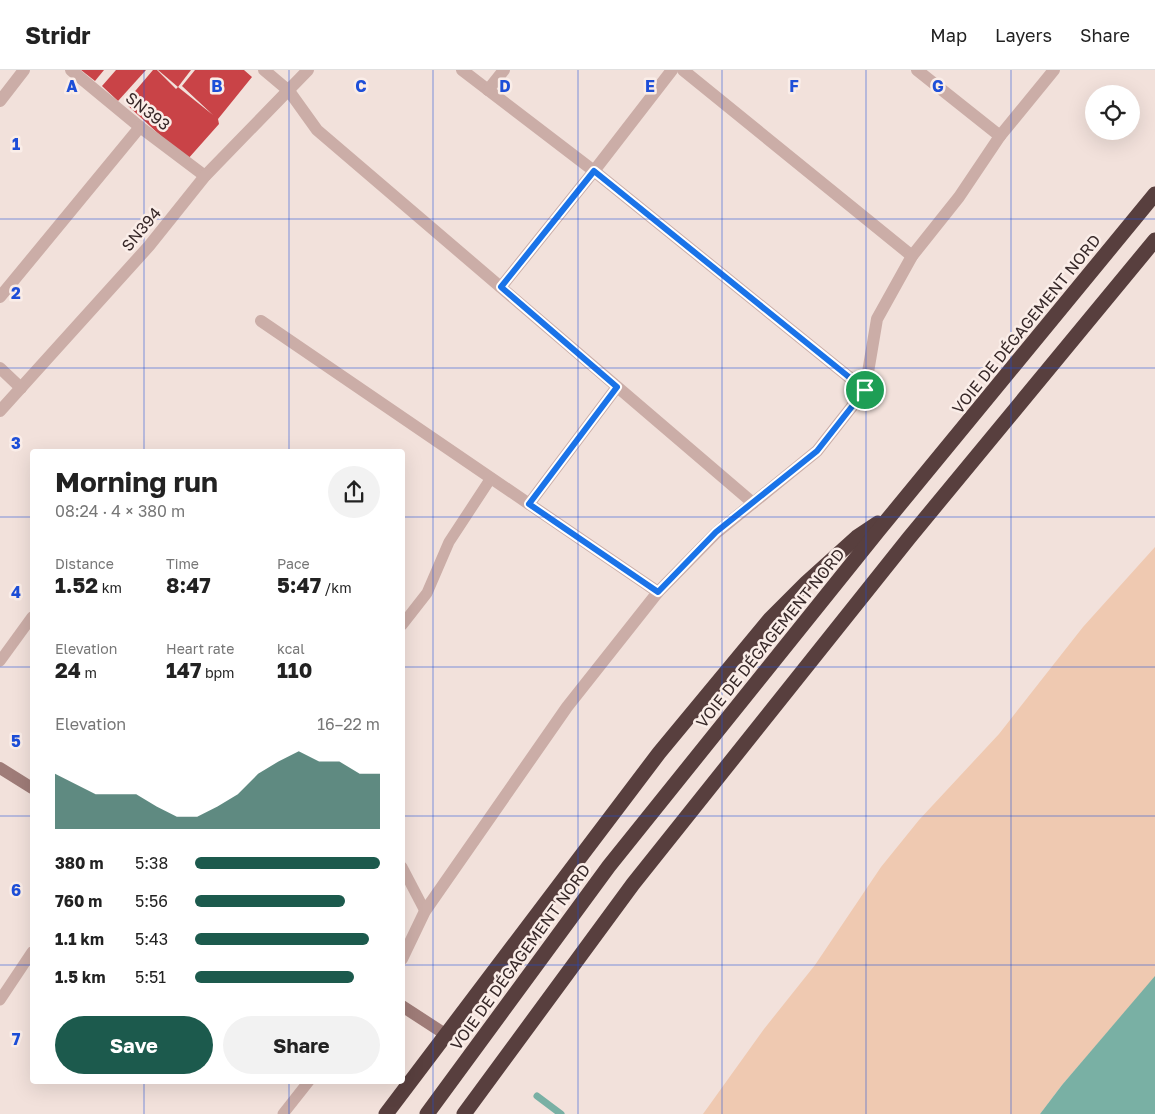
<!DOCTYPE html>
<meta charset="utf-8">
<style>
body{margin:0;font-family:"Golos Text",sans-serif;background:#f2f2f2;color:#222;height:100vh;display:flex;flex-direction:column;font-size:19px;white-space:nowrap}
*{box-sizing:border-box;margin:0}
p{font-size:16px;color:#767676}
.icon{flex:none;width:28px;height:28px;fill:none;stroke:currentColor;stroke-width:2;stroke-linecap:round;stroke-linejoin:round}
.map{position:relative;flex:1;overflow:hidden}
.details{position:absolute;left:30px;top:379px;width:375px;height:635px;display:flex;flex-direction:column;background:#fff;border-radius:5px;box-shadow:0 5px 20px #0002}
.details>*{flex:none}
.tools{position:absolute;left:1085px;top:15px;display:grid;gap:10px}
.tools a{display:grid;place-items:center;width:55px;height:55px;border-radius:50%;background:#fff;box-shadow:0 5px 20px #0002;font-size:25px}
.pin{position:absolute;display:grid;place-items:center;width:42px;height:42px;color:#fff;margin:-21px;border:2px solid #fff;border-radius:50%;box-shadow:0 1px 5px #0007}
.round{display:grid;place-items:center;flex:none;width:52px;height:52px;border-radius:26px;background:#f2f2f2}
.overview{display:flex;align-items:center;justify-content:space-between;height:85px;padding:0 25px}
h1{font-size:28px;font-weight:700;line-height:38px}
.figures{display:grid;grid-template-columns:repeat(3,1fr);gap:8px;height:85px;padding:5px 25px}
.figures div{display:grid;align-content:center}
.figures b{font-size:21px;font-weight:700}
.figures small{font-size:14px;font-weight:400}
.figures p{font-size:14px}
.chart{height:140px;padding:10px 25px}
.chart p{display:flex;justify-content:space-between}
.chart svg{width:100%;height:90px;margin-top:5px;fill:#1c5a4d;opacity:.7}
.button{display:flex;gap:10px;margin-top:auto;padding:10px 25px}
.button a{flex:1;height:58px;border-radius:30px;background:#1c5a4d;color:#fff;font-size:20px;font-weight:700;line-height:58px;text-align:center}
.button a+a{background:#f2f2f2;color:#222}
ul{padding:0 25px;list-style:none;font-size:16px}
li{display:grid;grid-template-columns:80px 60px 1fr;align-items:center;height:38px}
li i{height:12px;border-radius:6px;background:#1c5a4d}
header{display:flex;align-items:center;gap:30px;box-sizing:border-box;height:70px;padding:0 25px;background:#fff;border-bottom:1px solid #e0e0e0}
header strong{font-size:24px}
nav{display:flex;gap:28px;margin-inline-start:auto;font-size:18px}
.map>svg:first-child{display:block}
</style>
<header>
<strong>Stridr</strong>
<nav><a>Map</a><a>Layers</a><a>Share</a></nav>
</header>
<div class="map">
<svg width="1155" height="1044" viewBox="0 0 1155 1044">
<rect width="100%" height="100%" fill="#f2e1db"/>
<path fill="#efc9b1" d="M1155,477v430l-93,108 -22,29h-337l61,-85 51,-64 66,-98 38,-47 80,-86 84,-107z"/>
<path fill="#79b0a4" d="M1155,906v138h-115l22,-29z"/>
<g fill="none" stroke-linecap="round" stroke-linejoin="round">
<path stroke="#79b0a4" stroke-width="7" d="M537,1026l24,18"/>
</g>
<g fill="#c94347">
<path d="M81,0h23l-9,11z"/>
<path d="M116,0h30l-28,31 -16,-15z"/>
<path d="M153,0h4l19,19 2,-2 35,28 -31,-29 13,-16h49l8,7 -34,42 1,5 -32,36 -62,-57z"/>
<path d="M158,0h33l-13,17z"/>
</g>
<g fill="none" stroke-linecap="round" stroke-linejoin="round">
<g stroke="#cbada7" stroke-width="11">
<path d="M402,555l25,-32 22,-51 42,-64"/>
<path d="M0,591l32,-44"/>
<path d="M402,797l23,44"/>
<path d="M0,930l32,-48"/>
<path d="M283,1044l26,-33"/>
</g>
<g stroke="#cbada7" stroke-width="12">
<path d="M71,0l69,57 65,49"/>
<path d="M264,0l25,21 28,39 436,373"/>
<path d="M462,0l132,101 271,219"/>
<path d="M683,0l229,186"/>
<path d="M917,0l83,66"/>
<path d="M488,20l16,-20"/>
<path d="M0,31l24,-31"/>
<path d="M501,217l93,-116 78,-101"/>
<path d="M0,227l140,-170"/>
<path d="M261,251l397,271"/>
<path d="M0,298l21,20"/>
<path d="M0,341l149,-165 56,-70 103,-106"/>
<path d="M529,434l88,-117"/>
<path d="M402,889l23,-48 142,-204 91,-115 58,-59 101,-82 48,-61 12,-71 35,-63 47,-59 41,-61 54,-66"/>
</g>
<g stroke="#9f7c78" stroke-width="12">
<path d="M0,698l32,20"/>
<path d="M402,936l43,28"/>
</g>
<g stroke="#583f3e" stroke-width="15">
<path d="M386,1044l273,-361 111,-134 36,-36 51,-46 21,-14"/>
<path d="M427,1044l182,-248 269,-335 277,-337"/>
<path d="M464,1044l169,-230 276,-346 246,-298"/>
</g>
</g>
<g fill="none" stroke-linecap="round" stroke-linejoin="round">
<g stroke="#fff" stroke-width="10">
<path id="route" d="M594,101l271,219 -48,61 -101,81 -58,60 -129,-88 88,-117 -116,-100z"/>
</g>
<use href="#route" stroke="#1a73e8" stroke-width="6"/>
</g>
<path fill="none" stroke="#1d4ed8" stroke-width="1" stroke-opacity="0.55" d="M144,0v381M289,0v381M433,0v1044M578,0v1044M722,0v1044M866,0v1044M1011,0v1044M0,149h1155M0,298h1155M0,447h32M402,447h753M0,597h32M402,597h753M0,746h32M402,746h753M0,895h32M402,895h753M144,1011v33M289,1011v33"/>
<g text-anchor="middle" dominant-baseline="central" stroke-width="5" stroke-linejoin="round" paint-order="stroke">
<g font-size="16" fill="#372828" stroke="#faede8">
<text transform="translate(148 41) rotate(38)">SN393</text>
<text transform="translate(141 159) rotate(-50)">SN394</text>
<text transform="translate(1026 254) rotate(-51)">VOIE DE DÉGAGEMENT NORD</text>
<text transform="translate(770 568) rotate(-51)">VOIE DE DÉGAGEMENT NORD</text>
<text transform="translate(520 887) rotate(-54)">VOIE DE DÉGAGEMENT NORD</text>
</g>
</g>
<g font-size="16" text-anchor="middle" font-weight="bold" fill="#1d4ed8" stroke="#faede8" stroke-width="5" stroke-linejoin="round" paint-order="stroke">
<text x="72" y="22">A</text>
<text x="217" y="22">B</text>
<text x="361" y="22">C</text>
<text x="505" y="22">D</text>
<text x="650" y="22">E</text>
<text x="794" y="22">F</text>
<text x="938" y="22">G</text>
<text x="16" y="80">1</text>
<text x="16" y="229">2</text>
<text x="16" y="379">3</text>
<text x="16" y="528">4</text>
<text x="16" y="677">5</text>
<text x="16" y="826">6</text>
<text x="16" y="975">7</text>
</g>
</svg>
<div class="tools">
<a><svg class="icon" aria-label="locate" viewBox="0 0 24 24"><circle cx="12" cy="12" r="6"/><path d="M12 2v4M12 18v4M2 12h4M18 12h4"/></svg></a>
</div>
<div class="pin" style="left:865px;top:320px;background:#1e9e55"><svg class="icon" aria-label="arrive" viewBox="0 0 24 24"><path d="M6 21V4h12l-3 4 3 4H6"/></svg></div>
<section class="details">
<div class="overview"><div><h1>Morning run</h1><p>08:24 · 4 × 380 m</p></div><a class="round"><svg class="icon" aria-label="share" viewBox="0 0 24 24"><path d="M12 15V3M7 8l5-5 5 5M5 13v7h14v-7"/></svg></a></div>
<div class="figures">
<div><p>Distance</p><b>1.52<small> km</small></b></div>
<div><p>Time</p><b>8:47</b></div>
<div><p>Pace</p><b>5:47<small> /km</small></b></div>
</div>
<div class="figures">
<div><p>Elevation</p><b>24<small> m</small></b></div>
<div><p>Heart rate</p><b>147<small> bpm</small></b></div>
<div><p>kcal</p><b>110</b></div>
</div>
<div class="chart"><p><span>Elevation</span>16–22 m</p>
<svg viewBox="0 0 160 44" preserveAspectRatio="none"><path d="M0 44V17L10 22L20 27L30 27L40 27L50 33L60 38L70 38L80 33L90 27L100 17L110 11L120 6L130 11L140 11L150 17L160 17V44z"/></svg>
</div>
<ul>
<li><b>380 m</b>5:38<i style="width:100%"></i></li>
<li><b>760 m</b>5:56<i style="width:81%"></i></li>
<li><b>1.1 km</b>5:43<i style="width:94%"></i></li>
<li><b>1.5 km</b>5:51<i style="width:86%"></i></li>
</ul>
<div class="button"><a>Save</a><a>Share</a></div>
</section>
</div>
